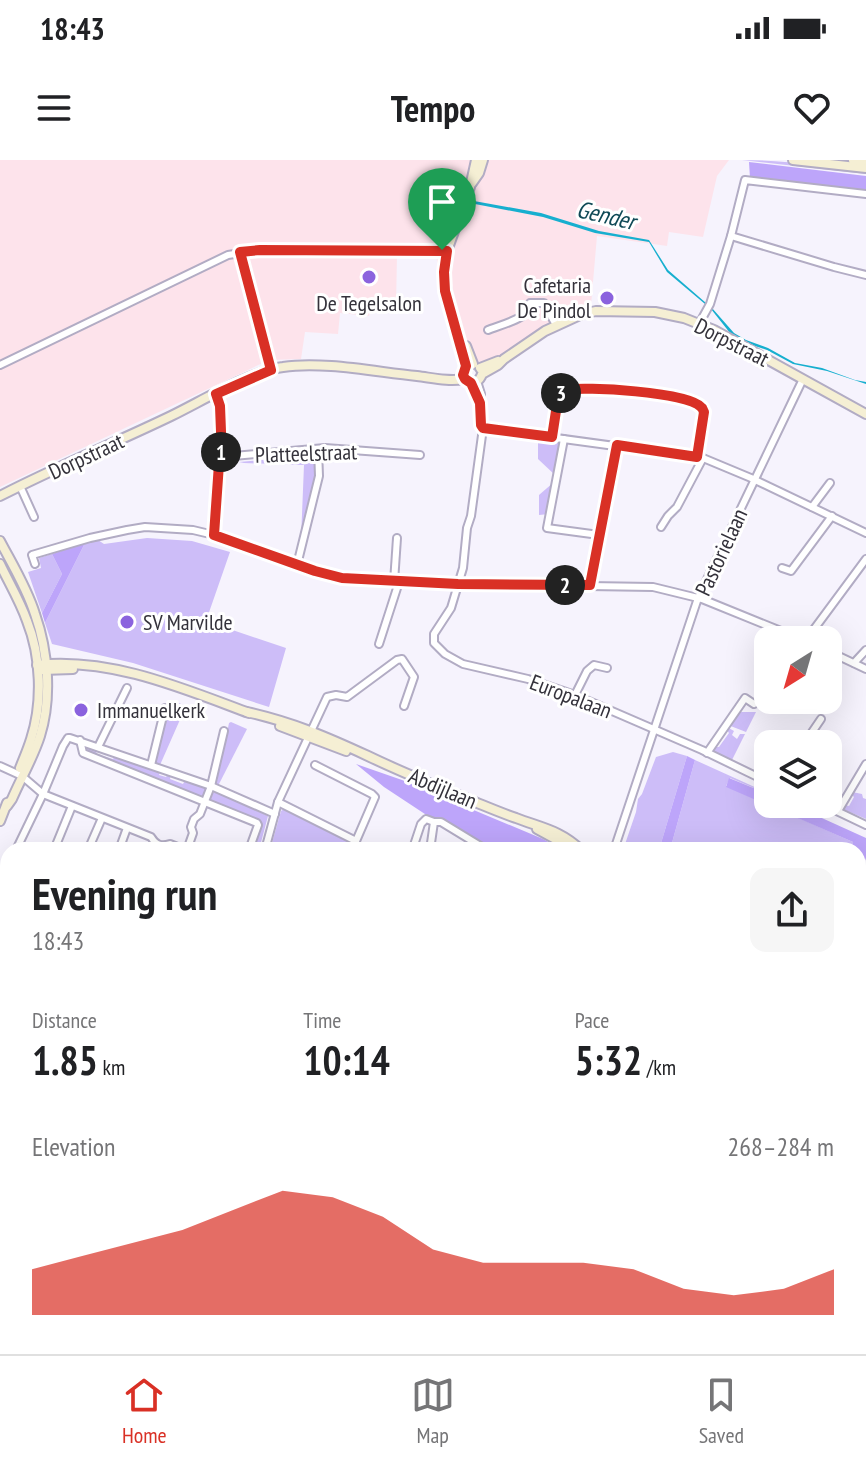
<!DOCTYPE html>
<meta charset="utf-8">
<style>
body{margin:0;font-family:"PT Sans Narrow",sans-serif;background:#f6f6f6;color:#202124;height:100vh;display:flex;flex-direction:column;font-size:30px;white-space:nowrap}
*{box-sizing:border-box;margin:0}
p{font-size:26px;color:#757577}
.icon{flex:none;width:44px;height:44px;fill:none;stroke:currentColor;stroke-width:2;stroke-linecap:round;stroke-linejoin:round}
.map{position:relative;flex:1;overflow:hidden}
.sheet{position:absolute;left:0px;top:682px;width:866px;height:512px;display:flex;flex-direction:column;background:#fff;border-radius:24px 24px 0 0;box-shadow:0 8px 32px #0002}
.sheet>*{flex:none}
.needle{width:52px;rotate:217deg}
.fabs{position:absolute;left:754px;top:466px;display:grid;gap:16px}
.fabs a{display:grid;place-items:center;width:88px;height:88px;border-radius:16px;background:#fff;box-shadow:0 8px 32px #0002;font-size:40px}
.pin{position:absolute;display:grid;place-items:center;width:68px;height:68px;color:#fff;margin:-82px -34px;border-radius:50% 50% 50% 0;rotate:-45deg;box-shadow:0 0 8px #0007}
.pin .icon{rotate:45deg}
.km{position:absolute;width:40px;height:40px;margin:-20px;border-radius:50%;background:#222;color:#fff;font-size:22px;line-height:40px;text-align:center}
.round{display:grid;place-items:center;flex:none;width:84px;height:84px;border-radius:16px;background:#f6f6f6}
.overview{display:flex;align-items:center;justify-content:space-between;height:136px;padding:0 32px}
h1{font-size:44px;font-weight:600;line-height:60px}
.stats{display:grid;grid-template-columns:repeat(3,1fr);gap:12px;height:136px;padding:8px 32px}
.stats div{display:grid;align-content:center}
.stats b{font-size:40px;font-weight:600}
.stats small{font-size:22px;font-weight:400}
.stats p{font-size:22px}
.chart{height:224px;padding:16px 32px}
.chart p{display:flex;justify-content:space-between}
.chart svg{width:100%;height:144px;margin-top:8px;fill:#d93025;opacity:.7}
.status{display:flex;justify-content:space-between;align-items:center;height:56px;padding:0 40px;background:#fff;direction:ltr}
.status svg{height:22px;fill:currentColor}
header{display:flex;justify-content:space-between;align-items:center;height:104px;padding:0 32px;background:#fff;font-size:36px;font-weight:600}
.tab-bar{display:flex;justify-content:space-around;align-items:center;height:112px;border-top:2px solid #e0e0e0;background:#fff;font-size:22px;color:#757577}
.tab-bar a{display:grid;justify-items:center;gap:4px}
.tab-bar .current{color:#d93025}
.map>svg:first-child{display:block}
</style>
<div class="status"><b>18:43</b><svg viewBox="0 0 49 12"><path d="M0 12V9h3v3zM5 12V6h3v6zM10 12V3h3v9zM15 12V0h3v12zM26 1h20v11H26zM47 4h2v5h-2z"/></svg></div>
<header><svg class="icon" aria-label="menu" viewBox="0 0 24 24"><path d="M4 6h16M4 12h16M4 18h16"/></svg>Tempo<svg class="icon" aria-label="heart" viewBox="0 0 24 24"><path d="M12 20l-8-8c-3-5 5-10 8-4 3-6 11-1 8 4z"/></svg></header>
<div class="map">
<svg width="866" height="1194" viewBox="0 0 866 1194">
<rect width="100%" height="100%" fill="#f6f3fd"/>
<path fill="#fde3eb" d="M0,0h729l-12,16 -14,61 -34,-5 -2,14 -70,-10 -6,69 -41,19 -57,37 -36,2 -21,-107 -39,-1 -1,52h-25l-2,9 -29,-3 -2,21 -33,-2 -4,27 -32,1 -269,127z"/>
<g fill="#cdbdf8">
<path d="M742,0c42,0 83,6 124,11v3z"/>
<path d="M538,280l19,2 3,3 -5,30 -17,-16z"/>
<path d="M317,295v16l-16,68 3,-74 -60,-2 -5,-1z"/>
<path d="M554,322l-5,32 -10,1v-20z"/>
<path d="M147,378l45,3 38,11 -24,69 80,27 -17,59 -136,-44 -81,-19 -7,-21 40,-80 13,-3 6,4z"/>
<path d="M52,394l10,20 -20,39 -14,-41 13,-4 -2,-10z"/>
<path d="M174,541l12,5 -26,59 -6,-2 12,-49 4,-2z"/>
<path d="M738,552h18l-10,20 -18,-7z"/>
<path d="M231,562l16,7 -29,57 -2,-1 13,-62z"/>
<path d="M727,567l7,4 -2,4 5,4 3,-5h5l-13,26 -18,-9v-4h5l10,-14 -3,-4z"/>
<path d="M84,586l13,4 -1,4 17,5 2,-3 45,16 -1,3 7,2 2,-3 3,1 -1,4 13,5 2,-4 17,6 3,3 1,3 -5,8 -117,-48z"/>
<path d="M673,592l14,4 -28,94h-36l13,-38 2,-13 4,-5 14,-37z"/>
<path d="M695,600l73,33v1l-38,-16 -4,8 127,56v8h-183z"/>
<path d="M217,632l51,24 -9,34h-7l8,-23v-3l-50,-23 3,-8z"/>
<path d="M852,632l10,2 1,4 3,1v20l-21,-9 -2,-3 2,-2 4,1 5,-9 -3,-3z"/>
<path d="M284,649l68,33v8h-82l11,-39z"/>
<path d="M109,1186h43l-3,8h-36z"/>
</g>
<g fill="#bda5fa">
<path d="M749,2l117,14v15l-116,-13z"/>
<path d="M85,383l-40,80 -3,-10 20,-39 -10,-20z"/>
<path d="M687,596l8,4 -25,90h-11z"/>
<path d="M356,604l46,16 141,59 7,4v7h-59l-6,-6 -22,-13h-3l-17,-12 -9,1 -50,-33z"/>
<path d="M729,618l39,16v10h23l75,34v20l-8,21v-29h-5v-8l-127,-55z"/>
<path d="M0,1117l8,4 -1,36 -7,-3z"/>
</g>
<g fill="#17afcf">
<path d="M474,41l67,12 58,18 50,9 19,30 38,33 -1,1 -38,-32 -18,-30 -54,-9 -52,-16 -68,-13 -2,-1z"/>
<path d="M712,148l22,25 12,7 22,8 27,15 27,5 33,12 11,2v2l-39,-13 -34,-7 -26,-14 -12,-4 -25,-13 -19,-24z"/>
</g>
<g fill="none" stroke-linecap="round" stroke-linejoin="round">
<g stroke="#b2acc4" stroke-width="10">
<g id="street">
<path d="M731,76l103,31 32,8"/>
<path d="M240,92l31,118"/>
<path d="M699,164l11,-20 21,-68 14,-56 121,14"/>
<path d="M488,170c10,-4 36,-11 41,-20 1,-2 1,-5 1,-7h14l12,22"/>
<path d="M0,205l228,-110 32,-5 187,1"/>
<path d="M477,221l4,13v31l2,3 -12,88 -4,12 -4,40 -12,40 -17,26v9l11,11 18,10 65,15 47,16 127,55 66,32"/>
<path d="M216,234l4,12 2,51"/>
<path d="M483,268l220,30 48,20 115,55"/>
<path d="M552,277l6,-39 6,-8c21,-4 124,2 137,17 2,1 2,3 3,5l-7,45"/>
<path d="M564,279l-17,89 52,7"/>
<path d="M20,326l14,31"/>
<path d="M812,347l18,-24"/>
<path d="M661,367l7,-11 9,-9 26,-49"/>
<path d="M214,375l5,-71 3,-7 103,-9 95,7"/>
<path d="M35,404l-3,-9 58,-17 37,-8 18,-3 48,3 21,5 101,36 44,9 99,4 195,3 49,12 101,41"/>
<path d="M297,405l22,-89 -1,-27"/>
<path d="M782,408l9,3 41,-55"/>
<path d="M394,422l3,-44"/>
<path d="M590,425l27,-140"/>
<path d="M806,480l60,-81"/>
<path d="M379,484l20,-62"/>
<path d="M828,491l38,18"/>
<path d="M854,503l12,-13"/>
<path d="M575,535l12,-24 7,-6 13,3"/>
<path d="M80,580l3,13 174,70 1,2 -9,25"/>
<path d="M804,584l17,-25"/>
<path d="M98,587l29,-59"/>
<path d="M707,593l38,-55 9,6"/>
<path d="M151,605l14,-57"/>
<path d="M315,605l57,29 3,3 -19,44"/>
<path d="M0,606l22,10 21,18 108,43c5,8 10,10 19,7l15,6"/>
<path d="M278,642l78,39 -2,9"/>
<path d="M822,644l44,21"/>
<path d="M838,651l28,-47"/>
<path d="M434,662h7l46,28"/>
<path d="M16,690l27,-56 20,-48 5,-8h2l141,48 64,28"/>
<path d="M54,690l18,-44"/>
<path d="M88,690l14,-32"/>
<path d="M119,690l8,-22"/>
<path d="M187,690l6,-17 -2,-6 3,-8 6,-5 11,-28 13,-55"/>
<path d="M265,690l13,-48 49,-105 9,-2 11,2 50,-37 5,-1 12,18 -10,29"/>
<path d="M417,690l-3,-5 7,-21 5,-5 8,3 -4,28"/>
<path d="M612,690l4,-6 82,-246 105,-219"/>
<path d="M0,727l8,-18"/>
<path d="M0,785l8,3"/>
<path d="M858,822l8,2"/>
<path d="M0,872l8,3"/>
<path d="M858,891l8,3"/>
<path d="M858,962l8,4"/>
<path d="M858,970l8,2"/>
<path d="M0,976l8,-20"/>
<path d="M0,993l8,3"/>
<path d="M858,1007l8,2"/>
<path d="M0,1082l8,-2"/>
<path d="M0,1110l8,5"/>
<path d="M858,1155l8,-17"/>
<path d="M208,1186l20,8"/>
<path d="M563,1186l29,8"/>
<path d="M815,1186l35,8"/>
<path d="M341,1194l3,-8"/>
<path d="M480,1194l2,-8"/>
<path d="M535,1194l2,-8"/>
<path d="M618,1194l2,-8"/>
<path d="M678,1194l3,-8"/>
</g>
</g>
<g stroke="#b2acc4" stroke-width="12">
<g id="secondary">
<path d="M793,0l73,8"/>
<path d="M853,0l13,1"/>
<path d="M472,23l7,-10 4,-13"/>
<path d="M466,186l7,18"/>
<path d="M466,206l-3,6 1,5 5,5c6,2 11,-2 13,-8l16,-9 6,-6 41,-28 37,-17 14,-3 59,1 29,6 30,12 152,84"/>
<path d="M466,206l-18,-66 -4,-28 3,-21 23,-64 6,-27"/>
<path d="M480,208l18,-7"/>
<path d="M0,336c56,-29 115,-53 171,-80 31,-15 80,-45 112,-49 40,-6 93,5 134,9 16,2 31,6 48,3"/>
<path d="M0,381c12,23 27,47 35,73 13,37 17,84 5,122 -7,22 -19,42 -28,63l-5,7"/>
<path d="M0,404c9,19 20,37 27,57 14,35 16,81 4,118 -3,10 -7,19 -11,29"/>
<path d="M37,505c73,-8 145,23 212,48"/>
<path d="M42,510l31,-1"/>
<path d="M247,552c45,10 80,25 121,44 33,16 68,30 102,44 15,6 31,13 46,18 26,10 44,12 65,32"/>
<path d="M280,566l66,25"/>
<path d="M0,661l7,-18"/>
<path d="M537,669l22,12 10,9"/>
<path d="M0,1162l8,4"/>
<path d="M0,1169l8,4"/>
<path d="M46,1186l18,8"/>
<path d="M465,1194l2,-8"/>
</g>
</g>
<use href="#street" stroke="#fff" stroke-width="6"/>
<use href="#secondary" stroke="#f5efd4" stroke-width="8"/>
</g>
<g fill="none" stroke-linecap="round" stroke-linejoin="round">
<g stroke="#fff" stroke-width="16">
<path id="route" d="M260,90l187,1 -3,21 1,19 21,75 -3,9 2,4 6,4 9,20 1,22 2,3 69,9 6,-39 6,-8c21,-4 124,2 137,17 2,1 2,4 3,5l-7,45 -80,-12 -27,140 -132,-1 -116,-6 -27,-7 -101,-36 5,-71 3,-7 -2,-51 -4,-12 55,-24 -31,-118z"/>
</g>
<use href="#route" stroke="#d93025" stroke-width="10"/>
</g>
<g fill="#8b63de" stroke="#fff" stroke-width="3">
<circle cx="369" cy="117" r="8"/>
<circle cx="607" cy="138" r="8"/>
<circle cx="127" cy="462" r="8"/>
<circle cx="81" cy="550" r="8"/>
</g>
<g text-anchor="middle" dominant-baseline="central" stroke-width="6" stroke-linejoin="round" paint-order="stroke">
<g font-size="22" fill="#34323b" stroke="#fff" text-anchor="start">
<text x="591" y="125" text-anchor="end">Cafetaria<tspan x="591" dy="25">De Pindol</tspan></text>
<text x="369" y="143" text-anchor="middle">De Tegelsalon</text>
<text x="143" y="462">SV Marvilde</text>
<text x="97" y="550">Immanuelkerk</text>
</g>
<g font-size="22" fill="#34323b" stroke="#fff">
<text transform="translate(732 182) rotate(27)">Dorpstraat</text>
<text transform="translate(306 293) rotate(-2)">Platteelstraat</text>
<text transform="translate(86 296) rotate(-25)">Dorpstraat</text>
<text transform="translate(721 392) rotate(-65)">Pastorielaan</text>
<text transform="translate(571 536) rotate(21)">Europalaan</text>
<text transform="translate(443 628) rotate(23)">Abdijlaan</text>
</g>
<g font-size="24" font-style="italic" fill="#0f4956" stroke="#fff">
<text transform="translate(606 55) rotate(13)">Gender</text>
</g>
</g>
</svg>
<div class="fabs">
<a><svg class="needle" viewBox="-14 -14 28 28"><path d="M0-13l5 13h-10z" fill="#e53935"/><path d="M0 13l5-13h-10z" fill="#757577"/></svg></a>
<a><svg class="icon" aria-label="layers" viewBox="0 0 24 24"><path d="M12 4l9 5-9 5-9-5zM3 14l9 5 9-5"/></svg></a>
</div>
<div class="pin" style="left:442px;top:90px;background:#1e9e55"><svg class="icon" aria-label="arrive" viewBox="0 0 24 24"><path d="M6 21V4h12l-3 4 3 4H6"/></svg></div>
<b class="km" style="left:221px;top:292px">1</b>
<b class="km" style="left:565px;top:425px">2</b>
<b class="km" style="left:561px;top:233px">3</b>
<section class="sheet">
<div class="overview"><div><h1>Evening run</h1><p>18:43</p></div><a class="round"><svg class="icon" aria-label="share" viewBox="0 0 24 24"><path d="M12 15V3M7 8l5-5 5 5M5 13v7h14v-7"/></svg></a></div>
<div class="stats">
<div><p>Distance</p><b>1.85<small> km</small></b></div>
<div><p>Time</p><b>10:14</b></div>
<div><p>Pace</p><b>5:32<small> /km</small></b></div>
</div>
<div class="chart"><p><span>Elevation</span>268–284 m</p>
<svg viewBox="0 0 160 44" preserveAspectRatio="none"><path d="M0 44V30L10 26L20 22L30 18L40 12L50 6L60 8L70 14L80 24L90 28L100 28L110 28L120 30L130 36L140 38L150 36L160 30V44z"/></svg>
</div>
</section>
</div>
<nav class="tab-bar">
<a class="current"><svg class="icon" aria-label="home" viewBox="0 0 24 24"><path d="M3 11l9-7 9 7M6 9v11h12V9"/></svg>Home</a>
<a><svg class="icon" aria-label="map" viewBox="0 0 24 24"><path d="M3 6l6-2 6 2 6-2v14l-6 2-6-2-6 2zM9 4v14M15 6v14"/></svg>Map</a>
<a><svg class="icon" aria-label="saved" viewBox="0 0 24 24"><path d="M7 4h10v16l-5-4-5 4z"/></svg>Saved</a>
</nav>
